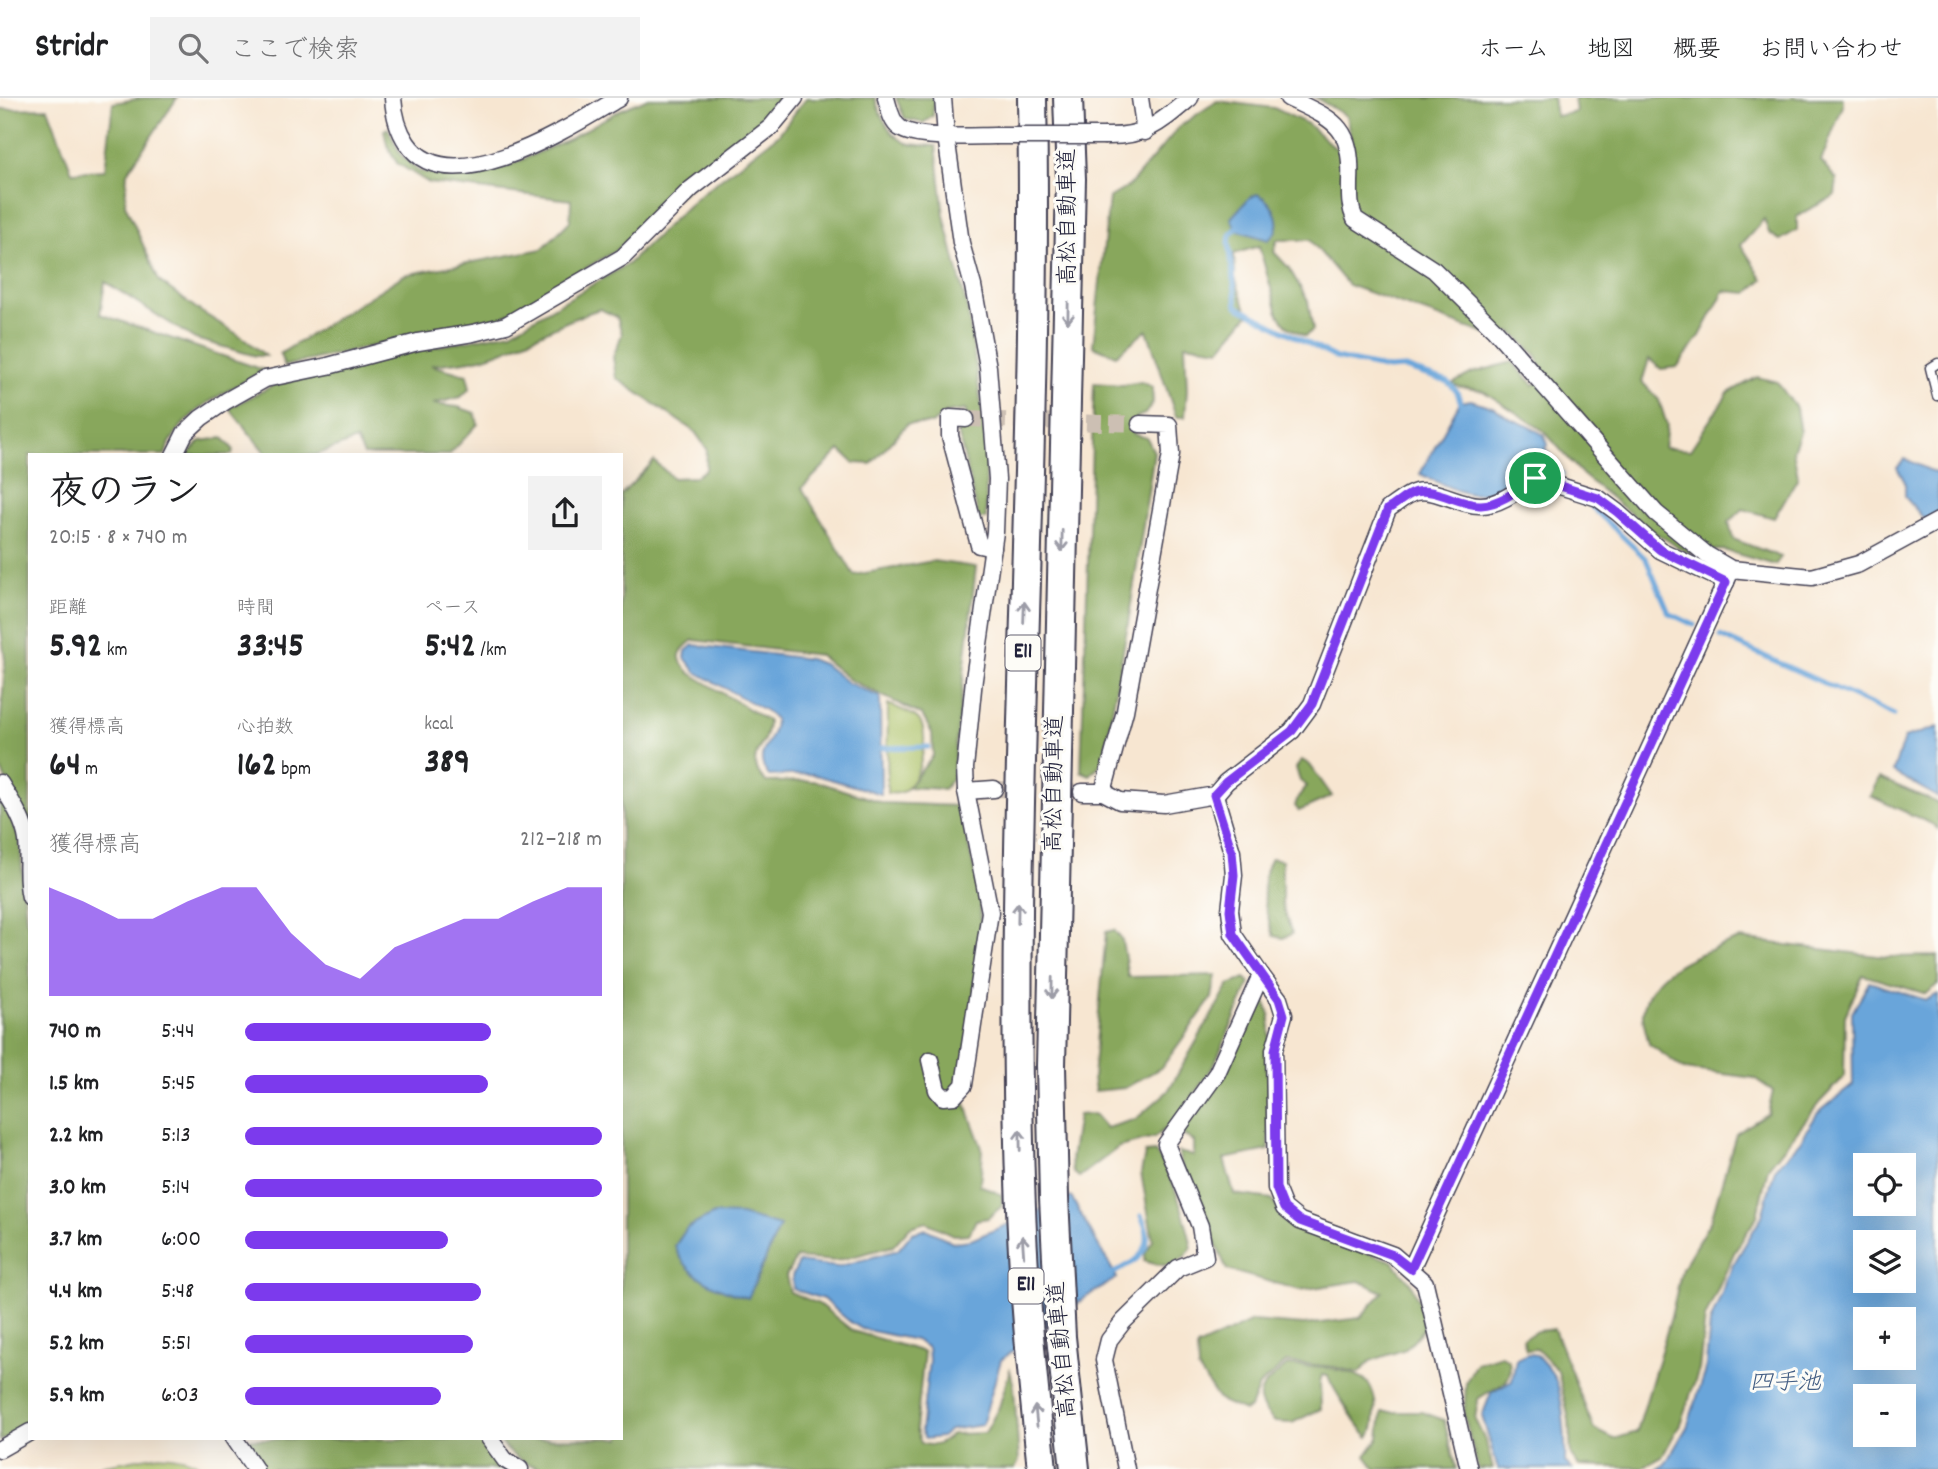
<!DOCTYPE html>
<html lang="ja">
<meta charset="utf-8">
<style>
body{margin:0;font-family:Dekko,"Klee One",sans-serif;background:#f2f2f2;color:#202124;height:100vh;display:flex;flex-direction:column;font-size:26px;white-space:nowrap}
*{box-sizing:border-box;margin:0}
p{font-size:23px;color:#757577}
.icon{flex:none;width:38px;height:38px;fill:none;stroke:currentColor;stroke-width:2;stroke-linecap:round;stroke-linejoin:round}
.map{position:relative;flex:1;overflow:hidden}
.details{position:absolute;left:28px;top:355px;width:595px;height:987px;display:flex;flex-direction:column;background:#fff;border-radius:0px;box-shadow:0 7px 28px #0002}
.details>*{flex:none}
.tools{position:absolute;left:1853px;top:1055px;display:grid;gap:14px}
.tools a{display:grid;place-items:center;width:63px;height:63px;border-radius:0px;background:#fff;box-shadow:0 7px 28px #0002;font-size:35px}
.pin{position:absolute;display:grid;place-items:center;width:60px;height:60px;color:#fff;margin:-30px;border:4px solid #fff;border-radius:50%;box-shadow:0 2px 7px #0007}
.round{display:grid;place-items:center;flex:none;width:74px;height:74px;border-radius:0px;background:#f2f2f2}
.head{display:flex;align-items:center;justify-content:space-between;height:119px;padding:0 21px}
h1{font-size:38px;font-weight:700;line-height:52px}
.figures{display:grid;grid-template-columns:repeat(3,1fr);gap:10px;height:119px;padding:7px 21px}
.figures div{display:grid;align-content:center}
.figures b{font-size:35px;font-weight:700}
.figures small{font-size:19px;font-weight:400}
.figures p{font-size:19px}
.chart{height:196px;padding:14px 21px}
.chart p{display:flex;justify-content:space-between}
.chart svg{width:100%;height:126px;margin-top:7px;fill:#7c3aed;opacity:.7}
ul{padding:0 21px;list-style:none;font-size:23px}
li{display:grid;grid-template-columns:112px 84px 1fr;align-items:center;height:52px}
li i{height:18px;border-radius:9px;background:#7c3aed}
header{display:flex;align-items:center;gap:42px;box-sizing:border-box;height:98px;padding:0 35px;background:#fff;border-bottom:2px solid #e0e0e0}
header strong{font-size:33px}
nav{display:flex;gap:38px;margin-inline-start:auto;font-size:24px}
.search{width:490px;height:63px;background:#f2f2f2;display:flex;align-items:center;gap:18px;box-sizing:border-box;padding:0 24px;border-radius:0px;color:#757577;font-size:26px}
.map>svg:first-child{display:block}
</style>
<header>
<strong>Stridr</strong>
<div class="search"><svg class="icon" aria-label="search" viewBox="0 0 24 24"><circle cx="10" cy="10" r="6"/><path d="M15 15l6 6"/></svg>ここで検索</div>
<nav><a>ホーム</a><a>地図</a><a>概要</a><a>お問い合わせ</a></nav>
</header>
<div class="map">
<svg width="1938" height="1371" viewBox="0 0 1938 1371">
<rect width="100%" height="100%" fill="#fdfcf7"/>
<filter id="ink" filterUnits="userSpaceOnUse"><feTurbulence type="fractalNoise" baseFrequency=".0143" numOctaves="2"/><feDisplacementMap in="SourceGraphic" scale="14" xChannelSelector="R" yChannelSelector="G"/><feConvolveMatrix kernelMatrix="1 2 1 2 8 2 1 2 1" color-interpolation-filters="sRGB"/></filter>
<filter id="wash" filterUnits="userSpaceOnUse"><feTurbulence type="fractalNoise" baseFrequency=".00686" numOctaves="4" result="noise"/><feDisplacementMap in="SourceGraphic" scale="28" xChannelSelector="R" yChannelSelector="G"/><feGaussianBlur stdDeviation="1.57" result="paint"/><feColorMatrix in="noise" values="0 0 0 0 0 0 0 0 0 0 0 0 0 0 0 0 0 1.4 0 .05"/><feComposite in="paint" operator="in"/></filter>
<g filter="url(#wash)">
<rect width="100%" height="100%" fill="#f7e6d1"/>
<g fill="#abc166" stroke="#667250" stroke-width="2">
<path d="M888,606c8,4 23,8 30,15 15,15 0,70 -19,74 -4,1 -8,0 -12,0z"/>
<path d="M159,1357c13,1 35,2 44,14h-120z"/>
</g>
<g fill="#88a75b" stroke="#55644b" stroke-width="2">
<path d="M143,0h34l-50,75 -2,31 34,77 41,30 45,28 21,17h-10l-61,-17 -90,-57 -5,32 164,56c-37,22 -85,41 -99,85h-135v372l-30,-59v-35l5,-72 -5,-41v-511l48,-1 24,64 33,-2 8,-67z"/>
<path d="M648,0h136l-18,23 -151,130 -113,66 -218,49 -4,-12 124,-79 138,-26 28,-28 1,-21 -142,-17 -32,-20 -10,-18 -3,-15 4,-2 12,26 18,17 36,7 52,-11 63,-28 51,-29z"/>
<path d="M806,0h69c5,17 14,38 32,45 8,3 20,2 29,3l8,69 24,97 14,98 4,36v73h-7l-22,-91h8l1,-18 -21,3 -13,11h-25l-36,40 -17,-1 -14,-13 -38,38 52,87 79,-14 43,6 -24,212 -8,10 -36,-2 25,-31 -1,-23 -10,-18 -72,-35 -31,-25 -126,-15c-16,12 -18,19 -3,33l78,48c1,28 -28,33 -2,61l49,-1 69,22 75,3 20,84 2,36 -18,171 20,54 -3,34 22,10v11l-14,12 -12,2 -7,14 -16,1 -27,-13 -16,5 -17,19 -57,15 -40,-3 -10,18 4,16 29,12 34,27 71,21 -8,78 5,13c14,5 20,1 31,-9l33,-1 14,-26 11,-37 4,17 5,74 -4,8 -474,-1c-20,-5 -31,-13 -43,-29l123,-1v-943l33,-34 19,17 22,-1 11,-8 1,-20 -12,-17 -79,-54 -3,-21 9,-23 -5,-17 -17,-8c-40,12 -75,36 -115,48 -17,5 -37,6 -54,8l36,10 3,13 -9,9 -28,7 25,3 17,6 3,11 -29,31h-85l-8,-15 -40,15h-49l-38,-47 47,-24 143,-34 92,-18 117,-68 69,-67 81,-62z"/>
<path d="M896,0h38l-1,18 -10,7 -18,-4z"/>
<path d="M1316,0h237l3,18 20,-4 -2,-14h269v8l-22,55 16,19 -2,15c-13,10 -26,12 -38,22v13l-17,10 -11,-7 -5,-14 -23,26 22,34 -15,14 -24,-2 -24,45 -23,31 -16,2 -12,-10 -7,23 17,18 8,25 -3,23 26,2 38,-57 29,-16 20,5 19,26 4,25 -7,17 5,27 -24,41 -31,-9 -14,13 4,17 48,18 -6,8 -52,-15 -37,2 -35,-22 -68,-55 -39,-44 -61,-40 -33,-6 22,-12 40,-11 22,23 11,-9 -8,-20 -25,-24 -27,2 -137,-49 -38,-45h-33l-3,12 15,16 19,33 5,29 -8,6 -17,-9 -10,-14 -19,-67 -25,8 1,24 13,37 -28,34 -35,-5 2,45 -2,28h-9l-29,-87 -31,25 -23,-9 16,-148 20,-12 51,-60 37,-25 57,7 34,16 27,24h18l-7,-32z"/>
<path d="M1141,284l11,5 1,15 -8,12 -8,3 -4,17 14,4 7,14 -25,166 -25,139 -5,9 -9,9 -9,-4 13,-388 29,2z"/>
<path d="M223,340l10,11 -1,6h-45l14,-14z"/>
<path d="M1302,662l8,5 22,31 -33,15 -4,-5 3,-9 9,-11 -7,-5 -4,-13z"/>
<path d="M1879,680l59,25v26l-6,-5 -62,-28z"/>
<path d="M0,696l20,47 6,78 4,10v496l-30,16z"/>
<path d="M1271,760l11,2v44l10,30 -9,4 -9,-2c-9,-25 -17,-55 -3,-78z"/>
<path d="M1114,832l8,10 6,37 88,-2 -4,23 -50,69 -37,21 -30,3 -2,-13 13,-146z"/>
<path d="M1739,841l147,18 52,-1v29l-12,9 -63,-19 -18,41 -1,61 -24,25 -52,66 -11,48 -23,37 -29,65 -6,52 -19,54 -18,33 -20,11 -63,-2 -8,-10 -2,-36 -11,-49 -21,-22 -11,1 -3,-11 14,-8 17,-2 40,100 20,10 23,-7 34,-115 11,-48 29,-49 25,-86 32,-21 5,-22 -19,-13 -70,-9 -35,-25c-2,-9 -7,-23 -6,-32 7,-46 60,-59 96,-73z"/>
<path d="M1245,880l5,5 -36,82 -36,53 -24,20 -35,9 -40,30 -6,-5 -2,-12 7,-45 16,-1 12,14 30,-9 32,-28 61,-106z"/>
<path d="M1257,896l6,2 7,19 -1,135 -45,9 10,35 38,5 11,21 22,11 87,30 18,21 10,22 4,24 -18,21 -36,12 -11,12 -25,-6 -48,-5 -27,24 -9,22 -6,3 -25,-11 -21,-31 -1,-22 55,-26 52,4 56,-7 23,-26 -24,-11 -59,9 -73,-20 -47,-109 -1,-9 15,4v-15l-13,-7z"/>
<path d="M1155,1054c19,25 31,67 37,96 -15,20 -26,20 -48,13l1,-7 8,-14 -12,-67 4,-20z"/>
<path d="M1501,1257l8,6c6,25 -14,25 -31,38l-3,21 11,22 7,27h-15l-14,-54 2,-33 10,-19z"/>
<path d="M1287,1267c21,2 57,2 75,13 10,5 15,23 13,34 -1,8 0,18 -6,25 -11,-10 -36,-48 -41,-61l-6,-1 -2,7 1,27 -29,14 -17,-1c-29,-27 -12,-36 12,-57z"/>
<path d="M1382,1314h40l22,8 12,49h-80l-10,-13 13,-18z"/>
<path d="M243,1341h237l11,15 15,15h-241z"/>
</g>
<g fill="#69a5da" stroke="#46648a" stroke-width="2" fill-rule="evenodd">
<path d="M1257,96c18,8 29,33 11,46l-32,-10 -5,-12 18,-20z"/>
<path d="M1471,302l24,8 14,10 19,8 16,9 4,9 -3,4 10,15 -3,4 -15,-12c-18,17 -38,41 -65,39 -14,-1 -38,-14 -52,-20l40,-72z"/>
<path d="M1905,361l33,15v40l-13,6 -20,-23v-15l-8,-14z"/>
<path d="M693,547l117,14 15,6 23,18 32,14 1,97 -69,-20 -43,2c-19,-24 6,-31 6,-57l-9,-8 -70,-39 -11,-14 1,-7z"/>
<path d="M1938,629v70l-45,-25 11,-34z"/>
<path d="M1869,884l57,18 12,-6v475h-281l8,-5 22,-37 18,-54 5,-50 23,-58 29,-49 13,-47 25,-27 17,-28 36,-29 -1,-72zM1866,1068h38v38h-38zM1866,1144h38v39h-38zM1866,1222h38v38h-38zM1904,1298v39h-38v-39z"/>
<path d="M1071,1099l46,81 -31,19 -85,63 -19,65 -32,5 -9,7 -16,2 -4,-8 8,-71 -1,-12 -13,-8 -53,-11 -12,-7 -27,-23 -30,-10 -1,-13 7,-14 38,5 61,-17 14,-17 14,-4 27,13 18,-2z"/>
<path d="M714,1116l27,1 39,11 -32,72c-29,-8 -62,-21 -73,-52l12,-18z"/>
<path d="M1528,1256l9,1c5,6 11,12 15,18 11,16 14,69 13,89l7,7h-74l-16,-53 9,-23 21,-12 4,-22z"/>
</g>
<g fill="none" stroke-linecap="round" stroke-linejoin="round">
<g stroke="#69a5da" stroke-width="5">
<path d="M1239,128l-9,9 -1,7 8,64 99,52 52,11 17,-1 43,14 9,10 5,14"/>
<path d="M1548,363l14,13"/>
<path d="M1592,409l54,52 23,54 25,12"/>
<path d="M1720,538l174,79"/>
<path d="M874,650l54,-1"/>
<path d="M1110,1177c28,-15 48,-25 31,-59"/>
</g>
</g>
</g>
<g filter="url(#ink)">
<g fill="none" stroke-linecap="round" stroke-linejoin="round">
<g stroke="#ccbfb3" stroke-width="16" stroke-dasharray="16 8" stroke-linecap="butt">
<path d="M966,321l174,5"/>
<path d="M994,691l88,3"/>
</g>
<g stroke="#423f52" stroke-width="11">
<path id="lane" d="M1937,298l-7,-28 8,-5"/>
</g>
<g stroke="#423f52" stroke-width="19">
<g id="street">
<path d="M393,0c1,16 5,32 14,45 42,63 166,-18 212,-45"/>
<path d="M886,0c3,10 5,24 14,30 17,12 74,8 95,8"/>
<path d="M943,0l3,38 15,107 12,43 15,81 9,112 -2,53 -21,147 -9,89 1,23 28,-2"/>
<path d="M1140,0l5,34"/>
<path d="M1288,0c46,22 65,27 62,84 0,14 -1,24 5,37l79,51 60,59 162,184 51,42 24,14 81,8 47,-13 79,-43"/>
<path d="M1105,38c41,1 55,-13 85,-38"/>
<path d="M966,321l-16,-1v18l29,109 14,3"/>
<path d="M174,357l11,-22 16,-15 25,-17 39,-22 63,-13 90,-24 55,-9 33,-8 117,-68 68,-68 80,-62 24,-29"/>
<path d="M0,685c11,18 24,36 27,57 2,19 -2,38 3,57"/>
<path d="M1082,694h21l17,9 44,3 51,-9 11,-13 66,-51 20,-27 76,-195c8,-5 19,-15 28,-17 18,-5 45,14 65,13 20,0 38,-16 54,-27l63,20 19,14 43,38 66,32"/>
<path d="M1103,694l22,-81 46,-257 -2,-29 -29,-1"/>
<path d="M1261,877l18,24 5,16 -10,35 2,138 8,20 16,13 93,34 32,28 44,186"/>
<path d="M930,962l7,30 6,7 11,-1 10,-11 26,-173 -24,-121"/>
<path d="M1411,1171l318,-694"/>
<path d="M234,1340l21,31"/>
<path d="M489,1340l16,22 15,9"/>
<path d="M0,1351l30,-17"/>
<path d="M1126,1371l-22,-109 5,-20 14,-18 55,-54 27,-11 -5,-31 -34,-82 51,-71 44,-98 -28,-41 -3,-24 4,-35 -2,-23 -17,-57"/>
</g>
</g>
<g stroke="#423f52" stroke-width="32">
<g id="highway">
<path d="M1032,0c7,370 -25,740 -11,1110 3,87 12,174 21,261"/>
<path d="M1068,0l3,81 -20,887 3,132 7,139 14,132"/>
</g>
</g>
<use href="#lane" stroke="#fff" stroke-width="8"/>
<use href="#street" stroke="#fff" stroke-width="16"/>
<use href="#highway" stroke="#fff" stroke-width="28"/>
<g stroke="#423f52" stroke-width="19" stroke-linecap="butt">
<path id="street-bridge" d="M995,38h110"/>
</g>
<use href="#street-bridge" stroke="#fff" stroke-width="16"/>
</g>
<defs><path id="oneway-shaft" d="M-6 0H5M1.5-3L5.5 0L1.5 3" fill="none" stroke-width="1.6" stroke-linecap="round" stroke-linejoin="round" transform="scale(1.75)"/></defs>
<g stroke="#9c9ca7">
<use href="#oneway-shaft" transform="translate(1068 215) rotate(91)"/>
<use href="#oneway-shaft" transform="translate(1062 443) rotate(91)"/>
<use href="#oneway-shaft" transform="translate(1024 514) rotate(-88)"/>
<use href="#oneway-shaft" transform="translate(1018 815) rotate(-89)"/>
<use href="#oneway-shaft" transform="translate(1052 890) rotate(91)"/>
<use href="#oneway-shaft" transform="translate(1020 1042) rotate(-91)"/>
<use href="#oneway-shaft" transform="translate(1023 1148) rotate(-94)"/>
<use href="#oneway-shaft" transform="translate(1036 1318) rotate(-96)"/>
</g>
</g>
<g fill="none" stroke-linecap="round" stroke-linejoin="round" filter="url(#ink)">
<g stroke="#fff" stroke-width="14">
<path id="route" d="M1535,380l63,20 19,14 43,38 66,32 -315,687 -18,-14 -93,-34 -16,-13 -8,-20 -1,-138 9,-35 -5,-16 -46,-65 -3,-24 4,-35 -2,-23 -18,-57 12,-13 66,-51 20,-27 76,-195c9,-5 19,-15 28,-17 19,-5 45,14 65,13 20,-1 38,-16 54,-27z"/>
</g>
<use href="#route" stroke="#7c3aed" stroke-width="9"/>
</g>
<g text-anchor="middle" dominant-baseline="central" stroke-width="6" stroke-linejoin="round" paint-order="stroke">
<g fill="#fdfcf7" stroke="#646373" stroke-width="2">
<rect x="1005.5" y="537.5" width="35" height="35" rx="5"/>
<rect x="1008.5" y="1170.5" width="35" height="35" rx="5"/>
</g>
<g font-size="21" font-weight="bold" fill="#22223b">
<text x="1023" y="555">E11</text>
<text x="1026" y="1188">E11</text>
</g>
<g font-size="23" fill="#22223b" stroke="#fdfcf7">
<text transform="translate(1069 119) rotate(-90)">高松自動車道</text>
<text transform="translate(1056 686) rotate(-89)">高松自動車道</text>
<text transform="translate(1064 1252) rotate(-95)">高松自動車道</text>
</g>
<g font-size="24" font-style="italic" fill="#425d83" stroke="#fdfcf7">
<text x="1785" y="1286">四手池</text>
</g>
</g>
</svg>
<div class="tools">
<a><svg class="icon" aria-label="locate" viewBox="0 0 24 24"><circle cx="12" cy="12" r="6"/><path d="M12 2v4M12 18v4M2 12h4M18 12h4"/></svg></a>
<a><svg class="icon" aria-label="layers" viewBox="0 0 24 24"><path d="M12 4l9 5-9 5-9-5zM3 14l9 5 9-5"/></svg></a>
<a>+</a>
<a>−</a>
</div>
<div class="pin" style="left:1535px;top:380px;background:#1e9e55"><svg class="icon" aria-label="arrive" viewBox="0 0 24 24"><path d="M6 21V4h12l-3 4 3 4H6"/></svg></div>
<section class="details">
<div class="head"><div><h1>夜のラン</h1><p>20:15 · 8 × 740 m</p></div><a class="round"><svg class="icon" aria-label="share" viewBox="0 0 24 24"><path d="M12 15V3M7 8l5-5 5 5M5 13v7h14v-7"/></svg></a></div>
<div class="figures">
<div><p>距離</p><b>5.92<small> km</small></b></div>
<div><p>時間</p><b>33:45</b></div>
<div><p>ペース</p><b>5:42<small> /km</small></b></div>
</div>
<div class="figures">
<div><p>獲得標高</p><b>64<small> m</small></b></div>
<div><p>心拍数</p><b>162<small> bpm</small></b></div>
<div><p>kcal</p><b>389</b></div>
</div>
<div class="chart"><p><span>獲得標高</span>212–218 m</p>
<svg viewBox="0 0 160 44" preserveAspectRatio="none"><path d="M0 44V6L10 11L20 17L30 17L40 11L50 6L60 6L70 22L80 33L90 38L100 27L110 22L120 17L130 17L140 11L150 6L160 6V44z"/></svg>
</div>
<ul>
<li><b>740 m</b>5:44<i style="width:69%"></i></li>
<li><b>1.5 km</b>5:45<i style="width:68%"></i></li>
<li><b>2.2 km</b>5:13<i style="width:100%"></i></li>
<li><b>3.0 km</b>5:14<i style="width:100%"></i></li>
<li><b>3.7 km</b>6:00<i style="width:57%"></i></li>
<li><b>4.4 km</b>5:48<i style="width:66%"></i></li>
<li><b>5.2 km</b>5:51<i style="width:64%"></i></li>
<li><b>5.9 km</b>6:03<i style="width:55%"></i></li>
</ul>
</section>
</div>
